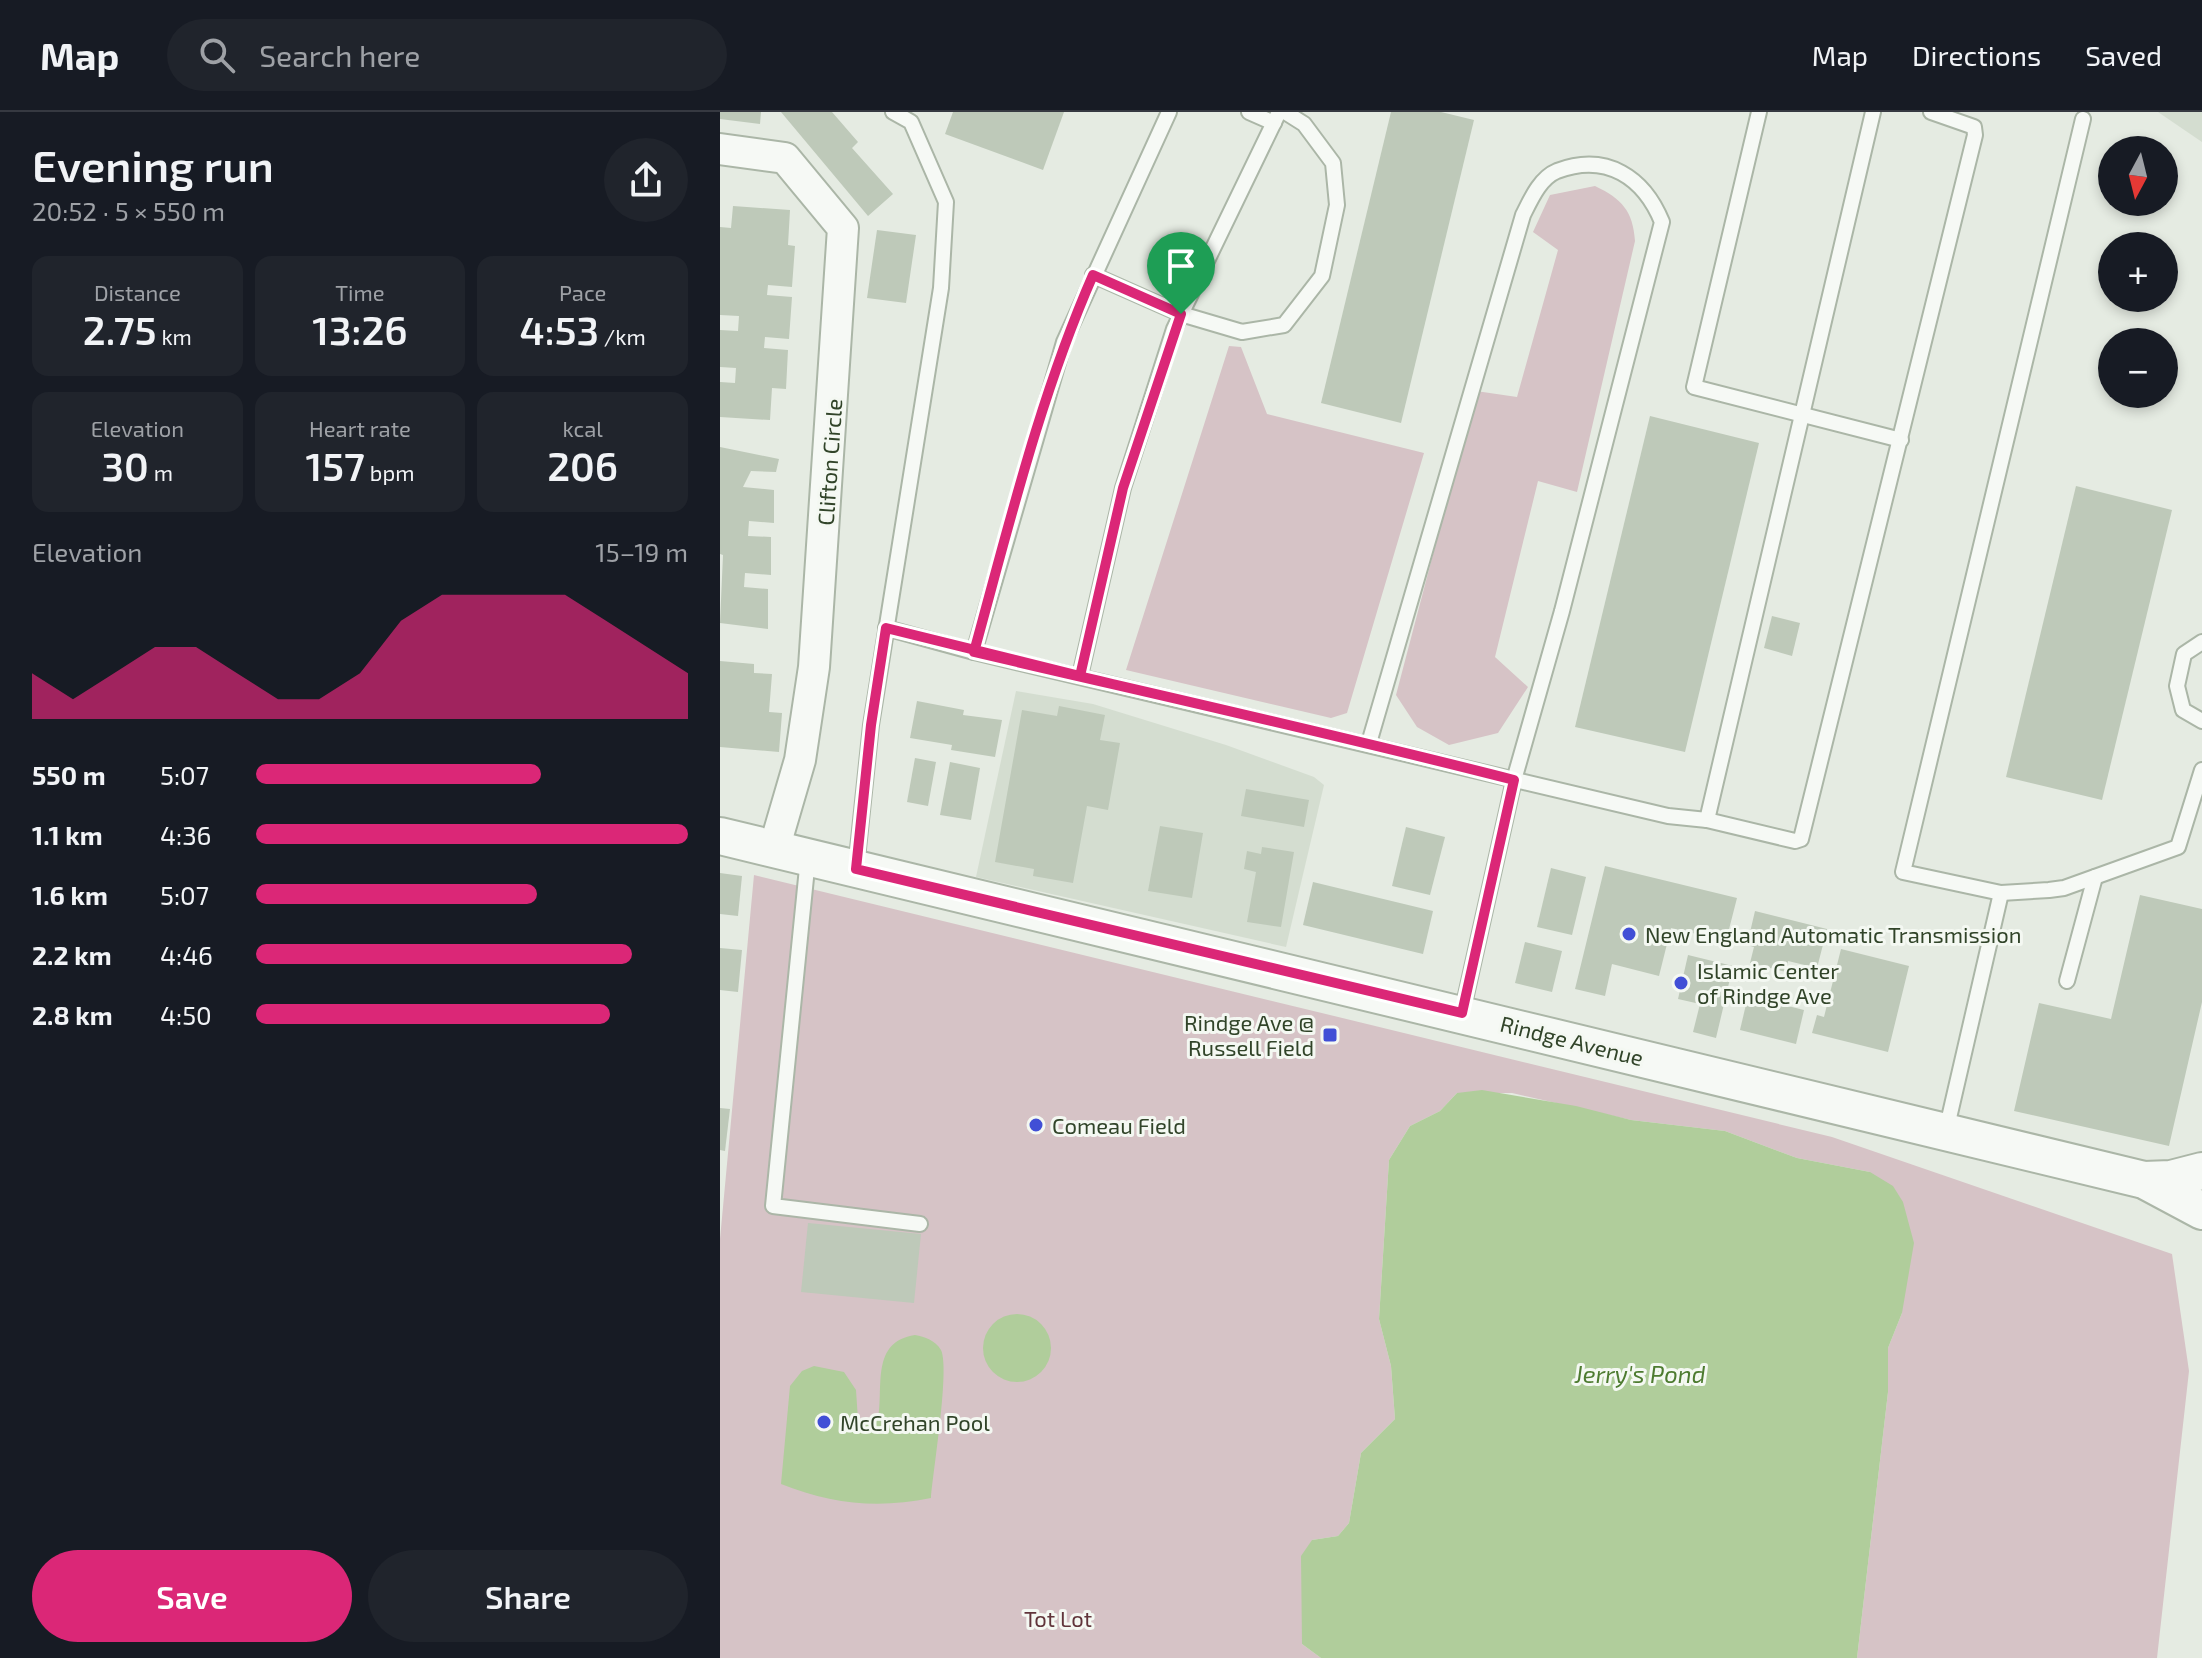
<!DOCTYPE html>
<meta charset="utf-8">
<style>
body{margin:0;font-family:"Exo 2",sans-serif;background:#20242c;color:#f1f3f6;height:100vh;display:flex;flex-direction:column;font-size:30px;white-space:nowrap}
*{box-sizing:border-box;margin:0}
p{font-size:26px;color:#9ea1a6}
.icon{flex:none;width:44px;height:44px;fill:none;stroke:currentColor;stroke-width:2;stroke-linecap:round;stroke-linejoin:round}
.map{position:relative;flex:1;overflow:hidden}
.details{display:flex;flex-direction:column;background:#171b24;width:720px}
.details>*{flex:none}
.needle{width:52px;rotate:187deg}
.tools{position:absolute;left:1378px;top:24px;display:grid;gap:16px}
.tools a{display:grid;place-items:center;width:80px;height:80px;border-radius:50%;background:#171b24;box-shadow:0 4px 12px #0003;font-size:40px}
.pin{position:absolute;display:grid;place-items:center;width:68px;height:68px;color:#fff;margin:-82px -34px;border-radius:50% 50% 50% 0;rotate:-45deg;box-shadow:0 0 8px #0007}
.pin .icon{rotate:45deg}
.round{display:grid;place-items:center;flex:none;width:84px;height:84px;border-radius:42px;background:#20242c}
.head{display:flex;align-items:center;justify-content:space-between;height:136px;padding:0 32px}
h1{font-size:44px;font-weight:600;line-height:60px}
.figures{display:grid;grid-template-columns:repeat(3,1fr);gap:12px;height:136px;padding:8px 32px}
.figures div{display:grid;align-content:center;border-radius:16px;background:#20242c;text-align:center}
.figures b{font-size:40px;font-weight:600}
.figures small{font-size:22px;font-weight:400}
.figures p{font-size:22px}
.chart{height:224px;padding:16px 32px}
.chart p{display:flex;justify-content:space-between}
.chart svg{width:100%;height:144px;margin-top:8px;fill:#db2777;opacity:.7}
.primary-button{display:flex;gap:16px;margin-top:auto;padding:16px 32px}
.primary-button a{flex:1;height:92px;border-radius:48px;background:#db2777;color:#fff;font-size:32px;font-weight:600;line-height:92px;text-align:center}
.primary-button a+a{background:#20242c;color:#f1f3f6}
ul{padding:0 32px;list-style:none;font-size:26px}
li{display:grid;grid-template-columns:128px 96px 1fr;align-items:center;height:60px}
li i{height:20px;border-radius:10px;background:#db2777}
header{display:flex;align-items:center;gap:48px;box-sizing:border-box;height:112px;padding:0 40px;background:#171b24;border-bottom:2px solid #363941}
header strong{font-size:38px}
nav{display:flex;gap:44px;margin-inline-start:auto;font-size:28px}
.search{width:560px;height:72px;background:#20242c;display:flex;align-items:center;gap:20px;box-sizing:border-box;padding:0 28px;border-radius:44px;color:#9ea1a6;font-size:30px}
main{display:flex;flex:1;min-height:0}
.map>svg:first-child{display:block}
</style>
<header>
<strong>Map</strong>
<div class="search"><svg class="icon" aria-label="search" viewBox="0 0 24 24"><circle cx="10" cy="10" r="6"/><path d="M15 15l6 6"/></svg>Search here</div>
<nav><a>Map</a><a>Directions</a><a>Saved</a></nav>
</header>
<main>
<section class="details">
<div class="head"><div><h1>Evening run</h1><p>20:52 · 5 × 550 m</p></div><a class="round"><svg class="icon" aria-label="share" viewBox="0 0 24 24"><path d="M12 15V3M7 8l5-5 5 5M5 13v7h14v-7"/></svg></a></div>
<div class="figures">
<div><p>Distance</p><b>2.75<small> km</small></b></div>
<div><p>Time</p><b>13:26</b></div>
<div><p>Pace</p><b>4:53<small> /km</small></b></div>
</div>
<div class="figures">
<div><p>Elevation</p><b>30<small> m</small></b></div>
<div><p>Heart rate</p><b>157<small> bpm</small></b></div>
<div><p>kcal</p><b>206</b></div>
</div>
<div class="chart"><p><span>Elevation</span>15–19 m</p>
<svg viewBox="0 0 160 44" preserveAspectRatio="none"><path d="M0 44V30L10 38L20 30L30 22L40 22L50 30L60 38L70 38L80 30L90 14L100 6L110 6L120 6L130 6L140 14L150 22L160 30V44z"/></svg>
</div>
<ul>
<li><b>550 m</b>5:07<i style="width:66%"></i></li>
<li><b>1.1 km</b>4:36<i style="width:100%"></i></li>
<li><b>1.6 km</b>5:07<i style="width:65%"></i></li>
<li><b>2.2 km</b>4:46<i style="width:87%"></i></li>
<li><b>2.8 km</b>4:50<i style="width:82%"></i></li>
</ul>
<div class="primary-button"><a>Save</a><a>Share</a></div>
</section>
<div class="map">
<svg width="1482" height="1546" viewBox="0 0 1482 1546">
<rect width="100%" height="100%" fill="#e5ebe2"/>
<g fill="#d4ddd0">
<path d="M1438,0h44v30z"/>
<path d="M296,579l77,13 133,41 88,32 10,8 -38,162 -310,-70z"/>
</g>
<g fill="#d6c3c6">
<path d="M875,74c27,13 38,25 40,55l-58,251 -39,-11 -43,176 33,30 -30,46 -49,12 -32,-18 -21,-32 80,-304 41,6 41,-147 -25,-18 17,-37z"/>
<path d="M509,234l12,1 26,67 157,39 -77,260 -16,5 -205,-48z"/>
<path d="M34,763l1078,262 340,117 17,117 -32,287h-300l31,-266v-44l14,-35 -32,-141 -73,-14 -72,-27 -94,-11 -119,-27h-55l-17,18 -30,15 -21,34 -10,159 12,47 4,53 -34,34 -12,70 -11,13 -26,4 -10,104 19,14h-601v-419z"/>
</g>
<g fill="#b0cd9b">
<path d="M762,978l94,16 55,14 94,11 72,27 73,14 23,14 10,16 11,41 -12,70 -14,35v44l-31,266h-536l-19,-14 -1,-88 11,-16 26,-4 11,-13 12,-70 34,-34 -4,-53 -12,-47 10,-159 21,-34 30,-15 17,-18z"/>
<circle cx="297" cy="1236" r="34"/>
<path d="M195,1223c10,2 20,5 26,15 9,19 -8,121 -10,148 -53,11 -100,6 -150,-14l9,-98 12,-15 12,-5 30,6 12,18 2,30 14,4 6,-5c6,-32 -8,-77 37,-84z"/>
</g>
<g fill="#bec9b9">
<path d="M0,0h41l-1,12 -40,-5z"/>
<path d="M61,0h51l26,30 -6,6 41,46 -25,22z"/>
<path d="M233,0h111l-21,58 -98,-36z"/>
<path d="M671,0h50l33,8 -73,303 -80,-20z"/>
<path d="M13,94l57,4 -2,35 7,1 -3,41 -24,-2 -1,10 25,2 -3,42 -24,-2 -1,11 24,2 -2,39 -14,-1 -2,32 -50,-3v-35l15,1 1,-15 -16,-1v-37l18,1 1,-15 -19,-1v-88l11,1z"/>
<path d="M157,118l39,5 -10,68 -39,-5z"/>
<path d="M930,304l109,27 -74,309 -110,-25z"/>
<path d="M0,335l59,12 -3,13 -25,-1 -8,16 31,3v33l-25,-2 -1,15 23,1v38l-26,-2 -1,14 24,2v40l-48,-6 3,-68 -3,-1z"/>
<path d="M1356,374l96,24 -70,290 -96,-23z"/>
<path d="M1052,504l28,7 -8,33 -28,-8z"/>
<path d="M0,549l34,3v9l18,1 -3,38 13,1 -3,39 -59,-5z"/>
<path d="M197,589l47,9 -1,5 39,5 -7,37 -44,-7 1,-5 -42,-7z"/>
<path d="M339,594l46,9 -5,25 20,3 -12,67 -21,-4 -14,77 -40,-7 1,-7 -39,-7 27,-152 35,6z"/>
<path d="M195,646l21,4 -8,44 -21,-4z"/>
<path d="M230,650l30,6 -9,52 -31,-5z"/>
<path d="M526,677l63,11 -5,27 -63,-11z"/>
<path d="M440,714l43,7 -11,65 -44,-7z"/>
<path d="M686,715l39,10 -15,58 -38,-9z"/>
<path d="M542,735l32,5 -13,75 -34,-5 9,-50 -12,-3 3,-18 14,3z"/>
<path d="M885,754l132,32 -11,43 -55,-13 -12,48 -47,-12 -7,32 -30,-7z"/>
<path d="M831,756l35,9 -14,58 -35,-8z"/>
<path d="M0,761l22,3 -4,40 -18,-2z"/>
<path d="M593,770l120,29 -10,43 -120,-29z"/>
<path d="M1420,783l62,14v93l-33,144 -155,-35 25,-108 72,16z"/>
<path d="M1035,799l72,18 -10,39 -29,-7 -2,11 -36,-9 4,-16 -7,-2z"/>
<path d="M805,830l37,9 -10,41 -37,-9z"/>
<path d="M0,836l22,2 -4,42 -18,-2z"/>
<path d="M1121,837l68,17 -21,86 -76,-19 5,-18 7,2z"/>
<path d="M968,843l45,11 -17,72 -23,-6 7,-28 -22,-5z"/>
<path d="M1028,884l56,14 -8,34 -56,-14z"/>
<path d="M0,996l10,1 -5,42 -5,-1z"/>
<path d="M88,1111l113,11 -7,69 -113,-11z"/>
</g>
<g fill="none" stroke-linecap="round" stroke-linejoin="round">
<g stroke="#abb6a7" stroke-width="18">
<g id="service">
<path d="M529,0l25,11"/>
<path d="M1039,0l-65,275 207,53"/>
<path d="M1363,7l-180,753 98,21 48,-3 15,-2 114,-41 24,-77"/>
<path d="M373,163l88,39 61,18 42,-7 38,-49 15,-71 -4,-42 -29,-39 -19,-12"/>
<path d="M166,516l88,24 694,164 39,4 88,21 6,-2 174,-704 -1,-8 -43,-15"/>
<path d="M1482,530l-18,12 -7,32 6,24 19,11"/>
<path d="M254,540l90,-310 105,-230"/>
<path d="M360,564l43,-188 51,-159 105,-217"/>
<path d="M649,631l154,-528c8,-16 17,-37 34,-44 50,-19 87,7 105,51l-100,389 -48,169 -52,233"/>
<path d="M987,708l166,-708"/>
<path d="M88,746l-35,348 147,18"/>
<path d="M136,756l15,-143 70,-437 5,-86 -35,-80 -18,-10"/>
<path d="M1347,869l28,-104"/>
<path d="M1226,1019l55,-238"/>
</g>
</g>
<g stroke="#abb6a7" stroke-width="34">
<path id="minor" d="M0,37l65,9 58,70 -29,439 -14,93 -26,89"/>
</g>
<g stroke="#abb6a7" stroke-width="40">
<g id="tertiary">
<path d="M0,724l1424,344 58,31"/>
<path d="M1424,1068l27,-1 31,-8"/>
</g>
</g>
<use href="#service" stroke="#f6f9f5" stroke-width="14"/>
<use href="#minor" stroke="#f6f9f5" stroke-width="30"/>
<use href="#tertiary" stroke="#f6f9f5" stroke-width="36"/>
</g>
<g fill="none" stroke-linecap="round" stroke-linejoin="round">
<g stroke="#fff" stroke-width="16">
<path id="route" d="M461,202l-58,174 -43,188 -194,-48 -15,97 -15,144 606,144 52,-233c-179,-46 -360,-86 -540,-128 35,-127 66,-256 119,-377l88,39"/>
</g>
<use href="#route" stroke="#db2777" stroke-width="10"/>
</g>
<g fill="#414fd6" stroke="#f4f8f2" stroke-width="3">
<circle cx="909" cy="822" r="8"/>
<circle cx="961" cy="871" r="8"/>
<rect x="602" y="915" width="16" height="16" rx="4"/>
<circle cx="316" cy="1013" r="8"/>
<circle cx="104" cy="1310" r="8"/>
</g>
<g text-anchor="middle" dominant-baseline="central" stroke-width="6" stroke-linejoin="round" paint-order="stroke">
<g font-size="22" fill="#314429" stroke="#f4f8f2">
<text transform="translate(109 350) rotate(-86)">Clifton Circle</text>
<text transform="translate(852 928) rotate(14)">Rindge Avenue</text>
</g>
<g font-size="22" fill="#314429" stroke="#f4f8f2" text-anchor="start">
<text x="925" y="822">New England Automatic Transmission</text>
<text x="977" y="858">Islamic Center<tspan x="977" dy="25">of Rindge Ave</tspan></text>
<text x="594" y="910" text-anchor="end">Rindge Ave @<tspan x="594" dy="25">Russell Field</tspan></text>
<text x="332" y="1013">Comeau Field</text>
<text x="120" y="1310">McCrehan Pool</text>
</g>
<g font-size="22" fill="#61353b" stroke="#f4f8f2">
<text x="338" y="1506">Tot Lot</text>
</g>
<g font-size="24" font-style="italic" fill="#4d7b30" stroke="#f4f8f2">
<text x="920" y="1261">Jerry's Pond</text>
</g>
</g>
</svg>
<div class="tools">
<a><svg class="needle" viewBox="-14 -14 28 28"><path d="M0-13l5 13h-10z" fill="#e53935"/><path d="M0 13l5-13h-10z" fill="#9ea1a6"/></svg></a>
<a>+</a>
<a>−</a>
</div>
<div class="pin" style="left:461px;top:202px;background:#1e9e55"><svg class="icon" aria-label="arrive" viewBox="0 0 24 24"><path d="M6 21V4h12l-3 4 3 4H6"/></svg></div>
</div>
</main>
